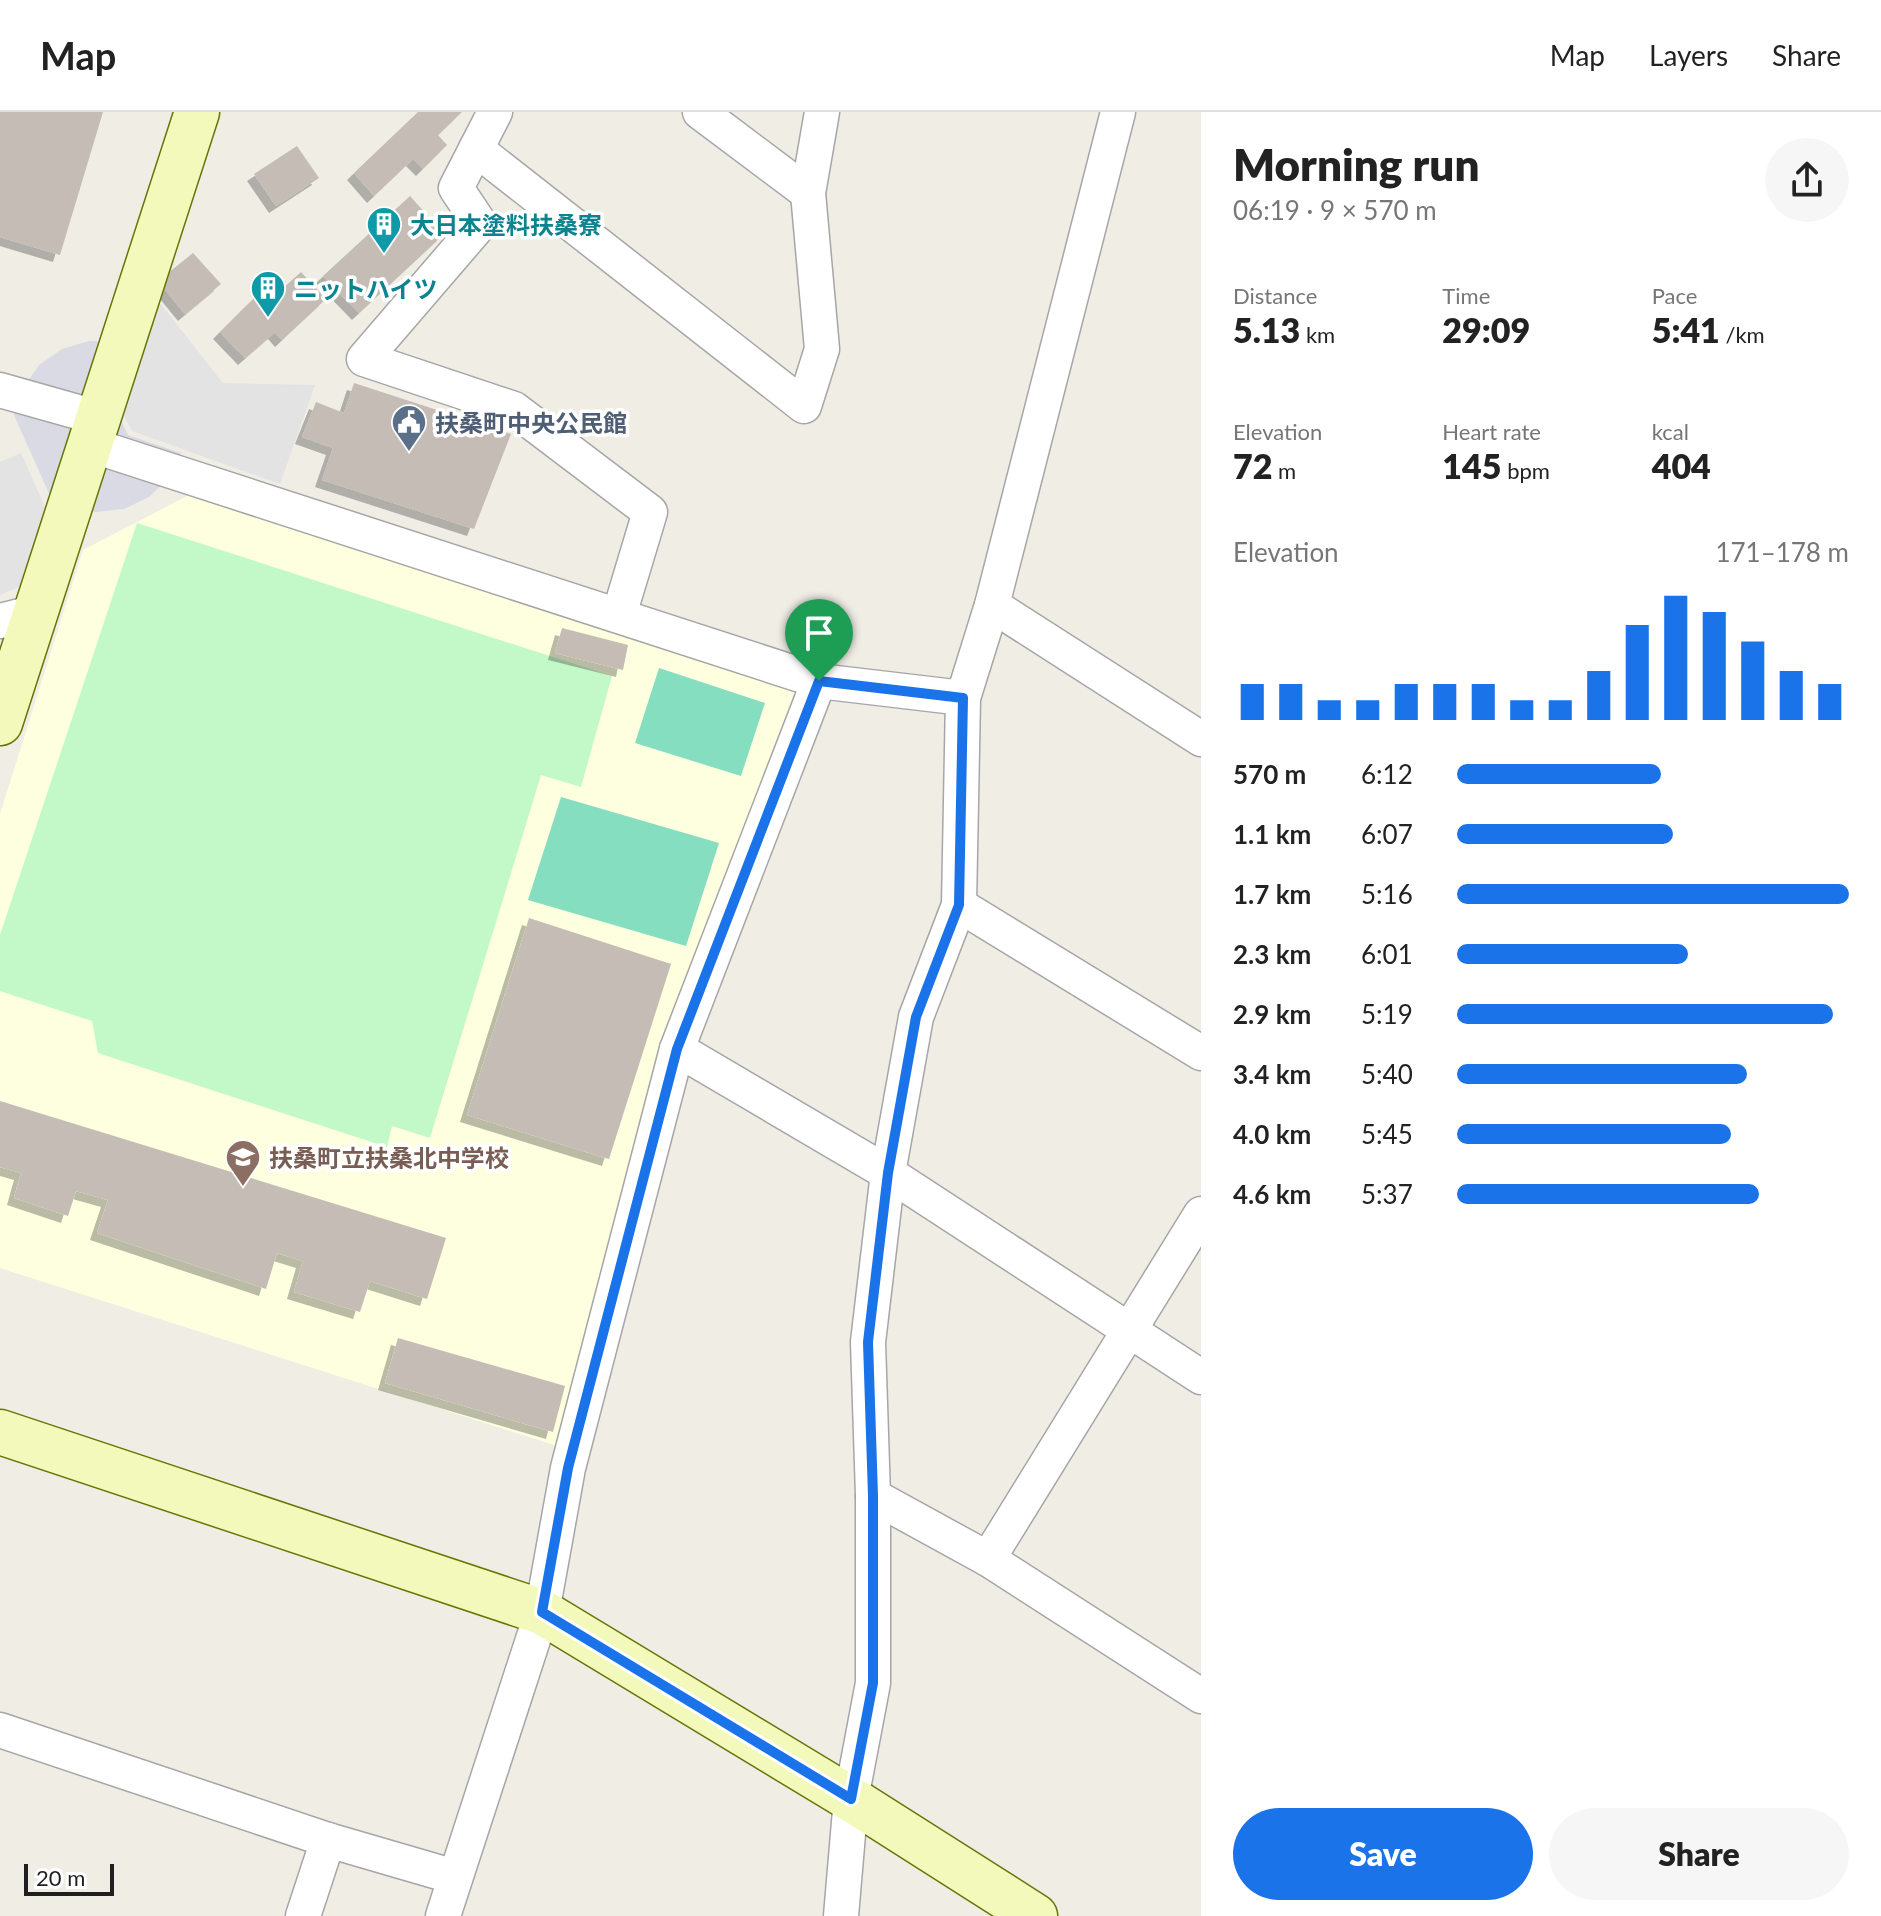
<!DOCTYPE html>
<meta charset="utf-8">
<style>
body{margin:0;font-family:Lato,"Noto Sans JP",sans-serif;background:#f6f6f6;color:#222;height:100vh;display:flex;flex-direction:column;font-size:30px;white-space:nowrap}
*{box-sizing:border-box;margin:0}
p{font-size:26px;color:#767676}
.icon{flex:none;width:44px;height:44px;fill:none;stroke:currentColor;stroke-width:2;stroke-linecap:round;stroke-linejoin:round}
.map{position:relative;flex:1;overflow:hidden}
.sheet{display:flex;flex-direction:column;background:#fff;width:680px}
.sheet>*{flex:none}
.scale{position:absolute;left:24px;bottom:20px;width:90px;box-sizing:border-box;padding-left:8px;border:4px solid #1f1f1f;border-top:0;font-size:22px;line-height:28px;white-space:nowrap;color:#1f1f1f;-webkit-text-stroke:6px #fff;paint-order:stroke}
.pin{position:absolute;display:grid;place-items:center;width:68px;height:68px;color:#fff;margin:-82px -34px;border-radius:50% 50% 50% 0;rotate:-45deg;box-shadow:0 0 8px #0007}
.pin .icon{rotate:45deg}
.round{display:grid;place-items:center;flex:none;width:84px;height:84px;border-radius:42px;background:#f6f6f6}
.head{display:flex;align-items:center;justify-content:space-between;height:136px;padding:0 32px}
h1{font-size:44px;font-weight:800;line-height:60px}
.stats{display:grid;grid-template-columns:repeat(3,1fr);gap:12px;height:136px;padding:8px 32px}
.stats div{display:grid;align-content:center}
.stats b{font-size:34px;font-weight:800}
.stats small{font-size:22px;font-weight:400}
.stats p{font-size:22px}
.chart{height:224px;padding:16px 32px}
.chart p{display:flex;justify-content:space-between}
.chart svg{width:100%;height:144px;margin-top:8px;stroke:#1a73e8;stroke-width:6}
.cta{display:flex;gap:16px;margin-top:auto;padding:16px 32px}
.cta a{flex:1;height:92px;border-radius:48px;background:#1a73e8;color:#fff;font-size:32px;font-weight:800;line-height:92px;text-align:center}
.cta a+a{background:#f6f6f6;color:#222}
ul{padding:0 32px;list-style:none;font-size:26px}
li{display:grid;grid-template-columns:128px 96px 1fr;align-items:center;height:60px}
li i{height:20px;border-radius:10px;background:#1a73e8}
header{display:flex;align-items:center;gap:48px;box-sizing:border-box;height:112px;padding:0 40px;background:#fff;border-bottom:2px solid #e0e0e0}
header strong{font-size:38px}
nav{display:flex;gap:44px;margin-inline-start:auto;font-size:28px}
main{display:flex;flex:1;min-height:0}
.map>svg:first-child{display:block}
</style>
<header>
<strong>Map</strong>
<nav><a>Map</a><a>Layers</a><a>Share</a></nav>
</header>
<main>
<div class="map">
<svg width="1201" height="1804" viewBox="0 0 1201 1804">
<defs>
<filter id="shadow"><feDropShadow dx="-7" dy="7" stdDeviation="0" flood-color="#0004"/></filter>
</defs>
<rect width="100%" height="100%" fill="#f0ede5"/>
<path fill="#fdffdf" d="M191,382l606,197 -141,366 -99,389 -557,-178v-454l83,-264z"/>
<path fill="#c3f9c9" d="M137,411l475,153 -31,111 -40,-12 -111,363 -38,-12 -5,21 -289,-94 -6,-32 -92,-30v-56z"/>
<g fill="#84debf">
<path d="M659,556l106,35 -24,73 -106,-33z"/>
<path d="M561,685l158,46 -33,103 -158,-46z"/>
</g>
<g fill="#e3e3e3">
<path d="M156,186l67,85 92,2 -35,99 -148,-53 -8,-15z"/>
<path d="M21,341l27,61 -20,69 -28,12v-133z"/>
</g>
<path fill="#dadae5" d="M89,229l29,1 1,74 9,19 53,18 -11,24 -21,20 -25,12 -29,3 -27,-6 -17,-8 -37,-83 9,-27 16,-23 23,-16z"/>
<g fill="#c4bcb5" filter="url(#shadow)">
<path d="M0,0h103l-43,143 -60,-18z"/>
<path d="M418,0h44l-24,23 9,10 -24,24 -10,-10 -39,37 -20,-23z"/>
<path d="M297,34l22,32 -43,28 -22,-32z"/>
<path d="M410,84l34,38 -85,79 -36,-37z"/>
<path d="M193,141l28,31 -36,30 -27,-33z"/>
<path d="M301,160l25,27 -44,41 -7,-8 -30,26 -25,-26 34,-34 8,9z"/>
<path d="M354,271l157,51 -37,95 -152,-49 11,-32 -31,-11 14,-35 28,11z"/>
<path d="M562,516l66,17 -5,25 -68,-17z"/>
<path d="M529,806l142,46 -62,195 -142,-44z"/>
<path d="M0,989l446,137 -19,61 -57,-18 -10,31 -66,-20 9,-31 -26,-8 -11,36 -169,-56 11,-33 -32,-9 -8,25 -54,-18 7,-25 -21,-6z"/>
<path d="M398,1226l167,48 -12,46 -168,-49z"/>
</g>
<g fill="none" stroke-linecap="round" stroke-linejoin="round">
<g stroke="#a6a6a6" stroke-width="37">
<g id="street">
<path d="M495,0l-39,76 24,36 -116,135 150,50 136,103 -31,103"/>
<path d="M700,0l108,81"/>
<path d="M476,37l328,257 18,-57 -14,-156 14,-81"/>
<path d="M0,278l99,28"/>
<path d="M91,333l728,236 144,17"/>
<path d="M992,493l209,134"/>
<path d="M0,509l36,-9"/>
<path d="M959,793l242,148"/>
<path d="M677,937l211,124 313,204"/>
<path d="M873,1384l115,63 213,137"/>
<path d="M988,1447l213,-345"/>
<path d="M0,1618l328,110 127,37"/>
<path d="M303,1804l25,-76"/>
<path d="M443,1804l99,-304 26,-144 109,-419 142,-368"/>
<path d="M841,1804l10,-117 22,-116v-187l-5,-154 20,-169 28,-156 43,-112 4,-207 29,-93 126,-493"/>
</g>
</g>
<g stroke="#657606" stroke-width="47">
<g id="secondary">
<path d="M0,611l197,-611"/>
<path d="M0,1320l542,180 309,187 184,117"/>
</g>
</g>
<use href="#street" stroke="#fff" stroke-width="34"/>
<use href="#secondary" stroke="#f3f9ba" stroke-width="44"/>
</g>
<g fill="none" stroke-linecap="round" stroke-linejoin="round">
<g stroke="#fff" stroke-width="16">
<path id="route" d="M819,569l144,17 -4,207 -43,112 -28,156 -20,169 5,154v187l-22,116 -309,-187 26,-144 109,-419z"/>
</g>
<use href="#route" stroke="#1a73e8" stroke-width="10"/>
</g>
<defs>
<g id="building-pin" transform="scale(1.8)"><path d="M0 17L-7.5 6A9.5 9.5 0 1 1 7.5 6Z" fill="#0f9aa8" stroke="#fff"/><path d="M-4-6H4V6H1V3H-1V6H-4ZM-2.5-4.3h1.7v1.8h-1.7ZM.8-4.3h1.7v1.8H.8ZM-2.5-1h1.7V.8h-1.7ZM.8-1h1.7V.8H.8Z" fill="#fff"/></g>
<g id="civic-pin" transform="scale(1.8)"><path d="M0 17L-7.5 6A9.5 9.5 0 1 1 7.5 6Z" fill="#5c6f8a" stroke="#fff"/><path d="M-.6-6.5H3V-4.5H.6V-3L4-1V1h2V6H-6V1h2V-1L-.6-3ZM-1.2 2.5V6h2.4V2.5Z" fill="#fff"/></g>
<g id="school-pin" transform="scale(1.8)"><path d="M0 17L-7.5 6A9.5 9.5 0 1 1 7.5 6Z" fill="#8d6e63" stroke="#fff"/><path d="M0-5L7-2L0 1L-7-2ZM-4 1L0 2.5L4 1V4Q0 6-4 4Z" fill="#fff"/></g>
</defs>
<g fill-rule="evenodd">
<use href="#building-pin" x="384" y="112"/>
<use href="#building-pin" x="268" y="176"/>
<use href="#civic-pin" x="409" y="310"/>
<use href="#school-pin" x="243" y="1045"/>
</g>
<g text-anchor="middle" dominant-baseline="central" stroke-width="7" stroke-linejoin="round" paint-order="stroke">
<g font-size="24" font-weight="bold" fill="#0d838f" stroke="#fff" text-anchor="start">
<text x="410" y="112">大日本塗料扶桑寮</text>
<text x="294" y="176">ニットハイツ</text>
</g>
<g font-size="24" font-weight="bold" fill="#4e5e75" stroke="#fff" text-anchor="start">
<text x="435" y="310">扶桑町中央公民館</text>
</g>
<g font-size="24" font-weight="bold" fill="#785e54" stroke="#fff" text-anchor="start">
<text x="269" y="1045">扶桑町立扶桑北中学校</text>
</g>
</g>
</svg>
<div class="scale">20 m</div>
<div class="pin" style="left:819px;top:569px;background:#1e9e55"><svg class="icon" aria-label="arrive" viewBox="0 0 24 24"><path d="M6 21V4h12l-3 4 3 4H6"/></svg></div>
</div>
<section class="sheet">
<div class="head"><div><h1>Morning run</h1><p>06:19 · 9 × 570 m</p></div><a class="round"><svg class="icon" aria-label="share" viewBox="0 0 24 24"><path d="M12 15V3M7 8l5-5 5 5M5 13v7h14v-7"/></svg></a></div>
<div class="stats">
<div><p>Distance</p><b>5.13<small> km</small></b></div>
<div><p>Time</p><b>29:09</b></div>
<div><p>Pace</p><b>5:41<small> /km</small></b></div>
</div>
<div class="stats">
<div><p>Elevation</p><b>72<small> m</small></b></div>
<div><p>Heart rate</p><b>145<small> bpm</small></b></div>
<div><p>kcal</p><b>404</b></div>
</div>
<div class="chart"><p><span>Elevation</span>171–178 m</p>
<svg viewBox="0 0 160 44" preserveAspectRatio="none"><path d="M5 44V33M15 44V33M25 44V38M35 44V38M45 44V33M55 44V33M65 44V33M75 44V38M85 44V38M95 44V29M105 44V15M115 44V6M125 44V11M135 44V20M145 44V29M155 44V33"/></svg>
</div>
<ul>
<li><b>570 m</b>6:12<i style="width:52%"></i></li>
<li><b>1.1 km</b>6:07<i style="width:55%"></i></li>
<li><b>1.7 km</b>5:16<i style="width:100%"></i></li>
<li><b>2.3 km</b>6:01<i style="width:59%"></i></li>
<li><b>2.9 km</b>5:19<i style="width:96%"></i></li>
<li><b>3.4 km</b>5:40<i style="width:74%"></i></li>
<li><b>4.0 km</b>5:45<i style="width:70%"></i></li>
<li><b>4.6 km</b>5:37<i style="width:77%"></i></li>
</ul>
<div class="cta"><a>Save</a><a>Share</a></div>
</section>
</main>
